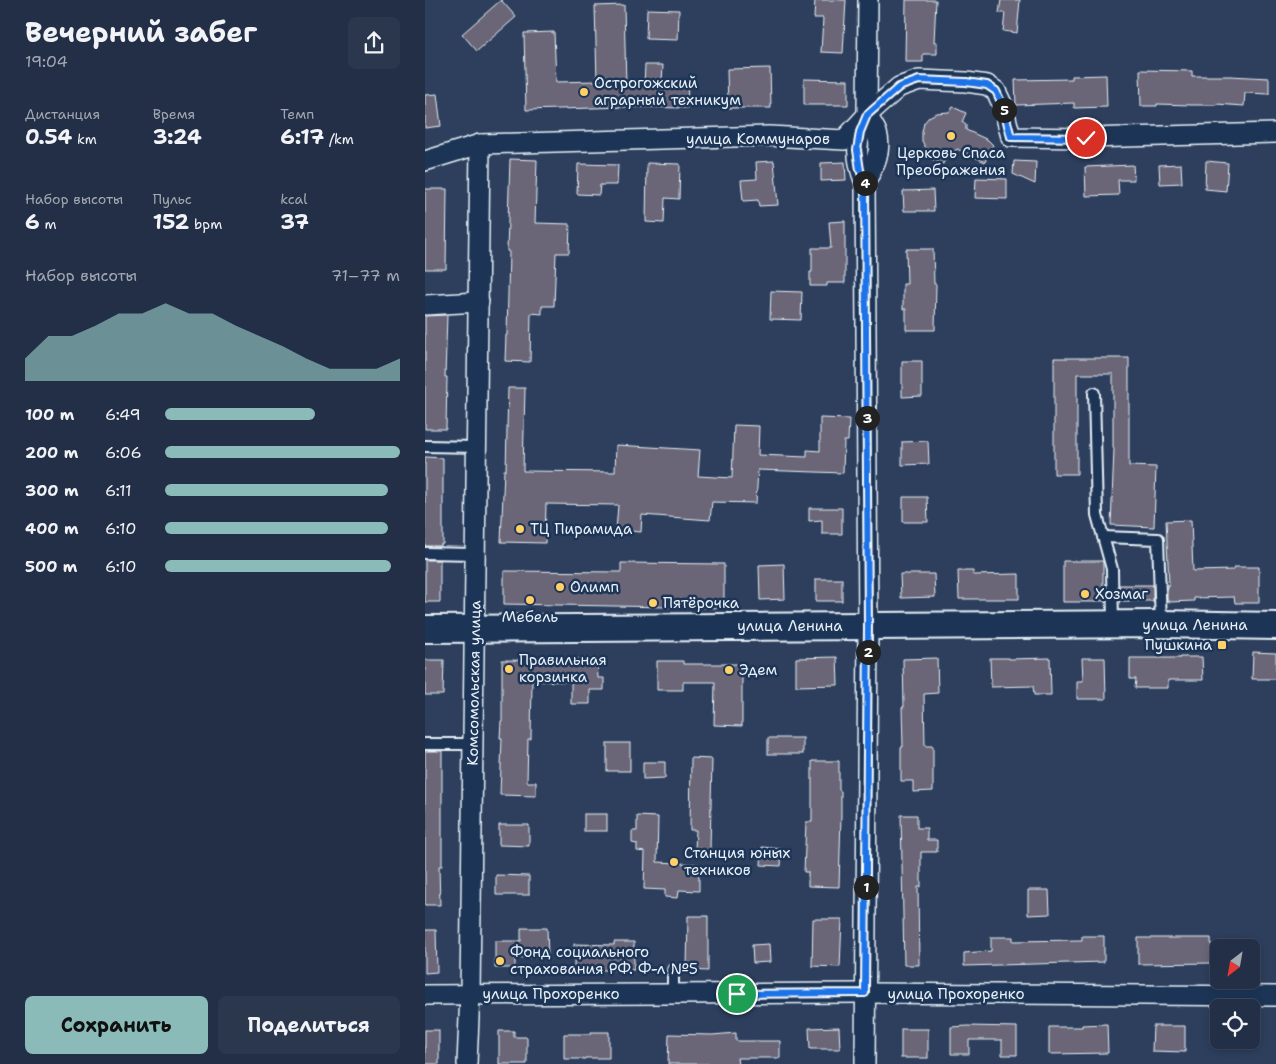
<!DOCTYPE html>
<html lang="ru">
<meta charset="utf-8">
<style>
body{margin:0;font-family:"Shantell Sans",sans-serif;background:#2a374d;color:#f1f3f6;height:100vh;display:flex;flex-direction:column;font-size:19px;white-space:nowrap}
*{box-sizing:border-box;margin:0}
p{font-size:16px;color:#a2a9b3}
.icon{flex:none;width:28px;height:28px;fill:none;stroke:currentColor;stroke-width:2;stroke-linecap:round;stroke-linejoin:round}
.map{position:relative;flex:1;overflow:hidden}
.sheet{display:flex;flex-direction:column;background:#222f46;width:425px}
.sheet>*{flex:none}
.needle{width:32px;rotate:211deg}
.fabs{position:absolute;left:785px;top:939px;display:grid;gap:10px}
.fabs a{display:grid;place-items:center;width:50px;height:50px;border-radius:8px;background:#222f46;box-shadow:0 2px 8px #0003,0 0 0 1px #3f4a5f;font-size:25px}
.pin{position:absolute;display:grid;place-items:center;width:42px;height:42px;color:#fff;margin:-21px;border:2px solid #fff;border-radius:50%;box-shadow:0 1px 5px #0007}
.km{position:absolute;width:25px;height:25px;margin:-12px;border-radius:50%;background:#222;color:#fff;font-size:14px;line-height:25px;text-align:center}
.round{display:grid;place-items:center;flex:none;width:52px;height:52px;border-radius:8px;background:#2a374d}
.summary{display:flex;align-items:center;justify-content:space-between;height:85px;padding:0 25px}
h1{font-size:28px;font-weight:700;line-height:38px}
.metrics{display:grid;grid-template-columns:repeat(3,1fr);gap:8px;height:85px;padding:5px 25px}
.metrics div{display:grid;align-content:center}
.metrics b{font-size:21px;font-weight:700}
.metrics small{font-size:14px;font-weight:400}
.metrics p{font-size:14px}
.chart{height:140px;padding:10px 25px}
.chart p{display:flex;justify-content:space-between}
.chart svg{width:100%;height:90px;margin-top:5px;fill:#8bbbb9;opacity:.7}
.action{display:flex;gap:10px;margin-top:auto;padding:10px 25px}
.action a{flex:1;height:58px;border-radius:8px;background:#8bbbb9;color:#111;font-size:20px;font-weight:700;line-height:58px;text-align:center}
.action a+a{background:#2a374d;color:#f1f3f6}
ul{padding:0 25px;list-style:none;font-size:16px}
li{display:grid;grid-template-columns:80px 60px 1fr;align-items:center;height:38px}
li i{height:12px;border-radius:6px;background:#8bbbb9}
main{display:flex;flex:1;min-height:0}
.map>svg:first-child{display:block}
</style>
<main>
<section class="sheet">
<div class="summary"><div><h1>Вечерний забег</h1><p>19:04</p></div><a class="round"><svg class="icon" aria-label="share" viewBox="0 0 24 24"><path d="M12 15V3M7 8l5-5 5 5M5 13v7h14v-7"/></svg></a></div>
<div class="metrics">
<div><p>Дистанция</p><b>0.54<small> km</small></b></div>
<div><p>Время</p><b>3:24</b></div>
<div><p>Темп</p><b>6:17<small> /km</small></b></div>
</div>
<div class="metrics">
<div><p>Набор высоты</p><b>6<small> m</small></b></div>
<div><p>Пульс</p><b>152<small> bpm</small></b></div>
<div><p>kcal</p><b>37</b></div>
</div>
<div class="chart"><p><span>Набор высоты</span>71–77 m</p>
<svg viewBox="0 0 160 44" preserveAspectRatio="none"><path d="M0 44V33L10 22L20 22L30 17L40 11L50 11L60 6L70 11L80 11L90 17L100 22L110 27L120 33L130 38L140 38L150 38L160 33V44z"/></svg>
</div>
<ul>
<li><b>100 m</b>6:49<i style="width:64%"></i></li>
<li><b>200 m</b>6:06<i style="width:100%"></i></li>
<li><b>300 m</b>6:11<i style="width:95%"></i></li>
<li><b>400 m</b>6:10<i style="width:95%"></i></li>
<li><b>500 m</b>6:10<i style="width:96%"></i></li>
</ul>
<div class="action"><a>Сохранить</a><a>Поделиться</a></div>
</section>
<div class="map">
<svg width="851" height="1064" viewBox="0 0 851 1064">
<rect width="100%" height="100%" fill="#2d3f5d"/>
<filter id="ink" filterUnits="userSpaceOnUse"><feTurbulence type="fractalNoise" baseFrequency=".02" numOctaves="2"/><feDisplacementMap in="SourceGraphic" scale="10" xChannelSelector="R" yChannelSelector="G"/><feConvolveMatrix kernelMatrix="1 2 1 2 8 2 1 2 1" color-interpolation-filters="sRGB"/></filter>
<g filter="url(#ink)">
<g fill="#6b6677" stroke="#e8f1f8">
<path d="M76,0l15,17 -39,34 -15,-17z"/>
<path d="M390,0h31l-3,53 -22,-1 2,-34h-9z"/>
<path d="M481,0h30l-2,42h3v12h-14v8h-18z"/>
<path d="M576,0h19l-3,33 -14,-2 2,-18h-6z"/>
<path d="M199,5l2,81h18l1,-21h18l-1,18h26l-1,25 -61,-1 -100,3 -2,-77 30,-1 2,50 41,-1 -2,-75z"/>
<path d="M222,9l32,1 -1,30 -32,-1z"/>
<path d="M345,68l1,40h-43l-1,-39z"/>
<path d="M715,70l52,1v5h38l39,2v16l-24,-1 -1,13 -28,-2v1h-25l-34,-1v2h-16z"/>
<path d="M681,75l1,32 -33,1v-5l-58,2 -1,-25 57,-1v-3z"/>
<path d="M379,79l44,1v25h-44z"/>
<path d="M12,94l4,32 -16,2v-33z"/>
<path d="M528,107l13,6 -4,9 4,3v5l22,10 5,5 -8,17 -28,-13 -5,5 -5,1 -4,9 -14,-6 2,-5 -5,-5 -4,-7v-9l2,-9 5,-6 7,-4 13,-1z"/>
<path d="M85,159l27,1 -2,63 35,1 -1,29h-13l-2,53h-12v8l-11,-1 -1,49 -25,-1 1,-26h1l2,-83 -2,-1z"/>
<path d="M349,161l4,44 -19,1 -1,-6 -15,1 -2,-21 16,-1 -1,-17z"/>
<path d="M589,161l22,1 -1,22 -22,-10z"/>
<path d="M781,161l22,2 -2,28 -21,-2z"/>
<path d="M420,162l1,18 -25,1v-18z"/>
<path d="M222,163l33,1 -1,35 -14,-1 -1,25 -18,-1z"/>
<path d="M153,164l40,1 -1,20h-17l-1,10 -22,-1z"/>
<path d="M756,164l1,19 -22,1 -1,-19z"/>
<path d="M708,165l1,15h-16l1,15 -33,1 -1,-29z"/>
<path d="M551,178l31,1v20l-32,-1z"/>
<path d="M0,189h22l-1,80h-21z"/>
<path d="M508,190l1,21h-30l-1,-20z"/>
<path d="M420,221v62h-18v3h-17v-14h2v-24h19l-2,-26z"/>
<path d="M481,249h27l1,35h2l-1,46h-29v-21h-3v-25h4z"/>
<path d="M346,291l31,1 -1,28 -31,-1z"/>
<path d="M22,315l-2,62h2l-1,52h-21v-113z"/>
<path d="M629,358h75v108l27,1 -2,60 -43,-2 3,-76 -1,-1v-74h-36v100h-23z"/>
<path d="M477,361h20v35l-20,1z"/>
<path d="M83,388h17l-2,83 92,1 1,-27 84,5 -2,26 34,2 2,-53 25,1 -1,29 49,2v-7l13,1v-33l29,1 -1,22h-4l-1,32 -85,-3 -2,33 -44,-1 -2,18 -68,-5 -1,17 -25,-2 2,-25 -72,-1 -1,39 -44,-1 3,-72h2z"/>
<path d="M503,441l1,23 -27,1v-23z"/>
<path d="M0,457l18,1v86h-2v2h-16z"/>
<path d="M478,497h24l1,25h-25z"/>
<path d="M384,508h33v26h-20v-14l-13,1z"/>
<path d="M766,520l2,51 41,-1v-3h25v36h-24l-1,-6 -40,1v3l-25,1v-1h-2v-16h2l-3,-64z"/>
<rect x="0" y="560" width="15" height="42"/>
<path d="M638,561h40v24h2l1,16h-10v1h-33z"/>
<path d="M196,563l103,1v44l-220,-4v-33l117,1z"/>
<path d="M359,564l1,35 -25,1 -1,-35z"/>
<path d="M533,571h15v4l46,-1v25h-60z"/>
<path d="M475,574h34l1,23 -34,1z"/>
<rect x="391" y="579" width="26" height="22"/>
<rect x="694" y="585" width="34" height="16"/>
<path d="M828,652l23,1v26h-24z"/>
<path d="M412,657l1,28 -42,1v-28z"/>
<path d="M755,657h22l1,23h-35v8h-33l1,-9h-6v-21h50z"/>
<path d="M512,658l1,35 -14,1 1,52h8v45l-20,1v-11h-12v-34h2l-1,-40h2l-1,-48z"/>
<path d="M565,658h19v1l41,-1 1,37h-17l-1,-9 -42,1z"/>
<path d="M657,658h23l1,41h-29v-18h6z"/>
<path d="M146,659h26l1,19h6v12h-14v14h-19v-22l-39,-1 -1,58h-3l-1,43h9v14l-36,-1 2,-57h-2l1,-17h1v-61l69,1z"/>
<path d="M0,660h19l-1,35h-18z"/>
<path d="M232,661h26v3h59v62l-28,-1 1,-43h-32v8h-26z"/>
<rect x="343" y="738" width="35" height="16"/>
<rect x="182" y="743" width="23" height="28"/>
<path d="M0,751h17v115h-3l1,39h-15z"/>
<path d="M266,758l21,1 -2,91h-15l1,-20h-6z"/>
<path d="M387,761h27v29l2,1v25l-2,71 -31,-1v-14h-4l2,-50h6z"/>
<path d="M218,762h22v16l-22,1z"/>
<rect x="159" y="814" width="23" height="17"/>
<path d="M476,815h16v13h10v12h10v12h-16v35h-3l1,78h-15z"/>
<path d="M212,816l21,1 -1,45 42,2v27l-20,-1 -1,8 -13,-1v-7l-21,-1 1,-37 -8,-1v-7l-5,-1v-12h5z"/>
<path d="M74,825h30v21l-30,-1z"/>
<path d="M337,847l20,2 -1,17 -20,-1z"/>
<path d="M71,875l33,1v19h-33z"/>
<path d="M603,890h21l1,24 -22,1z"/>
<path d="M263,916h20v55l-21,-1z"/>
<path d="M388,919h29l-2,48 -28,-1z"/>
<path d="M96,928h26l1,29 -33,1v10h-20v-27h26z"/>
<path d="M0,930h11l1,42 -12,1z"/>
<path d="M657,936h22v26l-140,4v-13l27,-2v-14h22v4l69,-1z"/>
<path d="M713,938h73l1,25 -74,1z"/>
<path d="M189,942h20v28h-60v-26l40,1z"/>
<path d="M344,944l1,18 -17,1 -1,-18z"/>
<path d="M682,1024l1,29 -59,1v-27h33v-2z"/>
<path d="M543,1026l49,1v28h-15v-15h-33v14h-18v-27z"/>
<path d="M728,1026h32v26l-33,-1z"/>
<path d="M414,1027l1,22h-30l-1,-21z"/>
<rect x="476" y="1029" width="27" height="29"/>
<rect x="0" y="1030" width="14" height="34"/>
<path d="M74,1031h15v6h13v27h-28z"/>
<path d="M166,1032h18v26h-24v1h-21v-25h27z"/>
<path d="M311,1033v8h44v17h-43l1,6h-70l1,-30 43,1z"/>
</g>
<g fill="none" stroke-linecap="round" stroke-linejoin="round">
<g stroke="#e8f1f8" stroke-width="14">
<g id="lane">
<path d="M669,393l3,122 15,54 1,55"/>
<path d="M0,446l52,1"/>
<path d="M678,537l55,2 3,84"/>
<path d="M0,553l50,1"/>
<path d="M0,744h48"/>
<path d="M248,994v-24"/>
</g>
</g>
<g stroke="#e8f1f8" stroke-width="22">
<g id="street">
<path d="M0,161l55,-17 289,-8 75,4 23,-25 32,-28 20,-7 47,2 21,3 9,6 7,15 8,31 75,1 190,-5"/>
<path d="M440,183c8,-15 18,-32 12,-50 -2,-6 -7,-12 -10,-18"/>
<path d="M0,305l54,-3"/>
<path d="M0,995l440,-2 411,3"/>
<path d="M42,1064l3,-70 10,-850"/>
<path d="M440,1064l3,-438 -3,-443c-11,-27 -9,-42 2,-68l1,-115"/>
</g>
</g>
<g stroke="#e8f1f8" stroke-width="30">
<path id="secondary" d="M0,629l736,-5 115,2"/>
</g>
<use href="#lane" stroke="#1d3557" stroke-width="10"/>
<use href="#street" stroke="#1d3557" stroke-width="19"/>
<use href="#secondary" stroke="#1d3557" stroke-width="26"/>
</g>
</g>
<g fill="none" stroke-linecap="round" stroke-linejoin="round" filter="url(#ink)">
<g stroke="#fff" stroke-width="10">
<path id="route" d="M312,994l128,-1 3,-367 -3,-443 -5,-13 -3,-20 3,-18 7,-17 32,-28 20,-7 47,2 21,3 9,6 7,15 8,31 75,1"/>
</g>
<use href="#route" stroke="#1a73e8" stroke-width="6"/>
</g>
<g fill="#ffd166" stroke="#1d3557" stroke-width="2">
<circle cx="159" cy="92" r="5"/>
<circle cx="526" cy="136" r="5"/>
<circle cx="95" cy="529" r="5"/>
<circle cx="135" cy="587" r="5"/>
<circle cx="660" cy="594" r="5"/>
<circle cx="105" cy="600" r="5"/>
<circle cx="228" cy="603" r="5"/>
<rect x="792" y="640" width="10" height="10" rx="2.5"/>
<circle cx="84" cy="669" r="5"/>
<circle cx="304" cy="670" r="5"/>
<circle cx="249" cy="862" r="5"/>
<circle cx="75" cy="961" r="5"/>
</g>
<g text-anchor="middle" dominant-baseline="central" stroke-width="5" stroke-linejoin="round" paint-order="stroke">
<g font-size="15" fill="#e8f1f8" stroke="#1d3557" text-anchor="start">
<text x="169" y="83">Острогожский<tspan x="169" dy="17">аграрный техникум</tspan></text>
<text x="526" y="153" text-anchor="middle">Церковь Спаса<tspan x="526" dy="17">Преображения</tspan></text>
<text x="105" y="529">ТЦ Пирамида</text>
<text x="145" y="587">Олимп</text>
<text x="670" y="594">Хозмаг</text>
<text x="238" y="603">Пятёрочка</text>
<text x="105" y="617" text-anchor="middle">Мебель</text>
<text x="787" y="645" text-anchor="end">Пушкина</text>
<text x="94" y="660">Правильная<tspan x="94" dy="17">корзинка</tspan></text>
<text x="314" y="670">Эдем</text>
<text x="259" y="853">Станция юных<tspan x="259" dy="17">техников</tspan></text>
<text x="85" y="952">Фонд социального<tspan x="85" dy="17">страхования РФ. Ф-л №5</tspan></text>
</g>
<g font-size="15" fill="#e8f1f8" stroke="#1d3557">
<text x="333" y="139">улица Коммунаров</text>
<text x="770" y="625">улица Ленина</text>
<text x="365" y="626">улица Ленина</text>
<text transform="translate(49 683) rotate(-89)">Комсомольская улица</text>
<text x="126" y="994">улица Прохоренко</text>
<text x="531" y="994">улица Прохоренко</text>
</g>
</g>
</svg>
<div class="fabs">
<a><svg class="needle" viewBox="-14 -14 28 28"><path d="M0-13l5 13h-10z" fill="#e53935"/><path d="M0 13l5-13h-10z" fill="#a2a9b3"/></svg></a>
<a><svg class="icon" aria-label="locate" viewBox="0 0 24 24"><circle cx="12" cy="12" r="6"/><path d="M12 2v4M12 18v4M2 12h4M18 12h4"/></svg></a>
</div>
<div class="pin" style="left:312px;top:994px;background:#1e9e55"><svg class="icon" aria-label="arrive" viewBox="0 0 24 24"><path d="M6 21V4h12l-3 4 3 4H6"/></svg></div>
<div class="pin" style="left:661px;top:138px;background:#d93025"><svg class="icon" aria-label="check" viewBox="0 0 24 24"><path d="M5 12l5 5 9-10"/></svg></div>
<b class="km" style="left:441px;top:887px">1</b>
<b class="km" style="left:443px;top:652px">2</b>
<b class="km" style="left:442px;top:418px">3</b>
<b class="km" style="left:440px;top:183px">4</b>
<b class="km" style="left:579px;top:110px">5</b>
</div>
</main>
